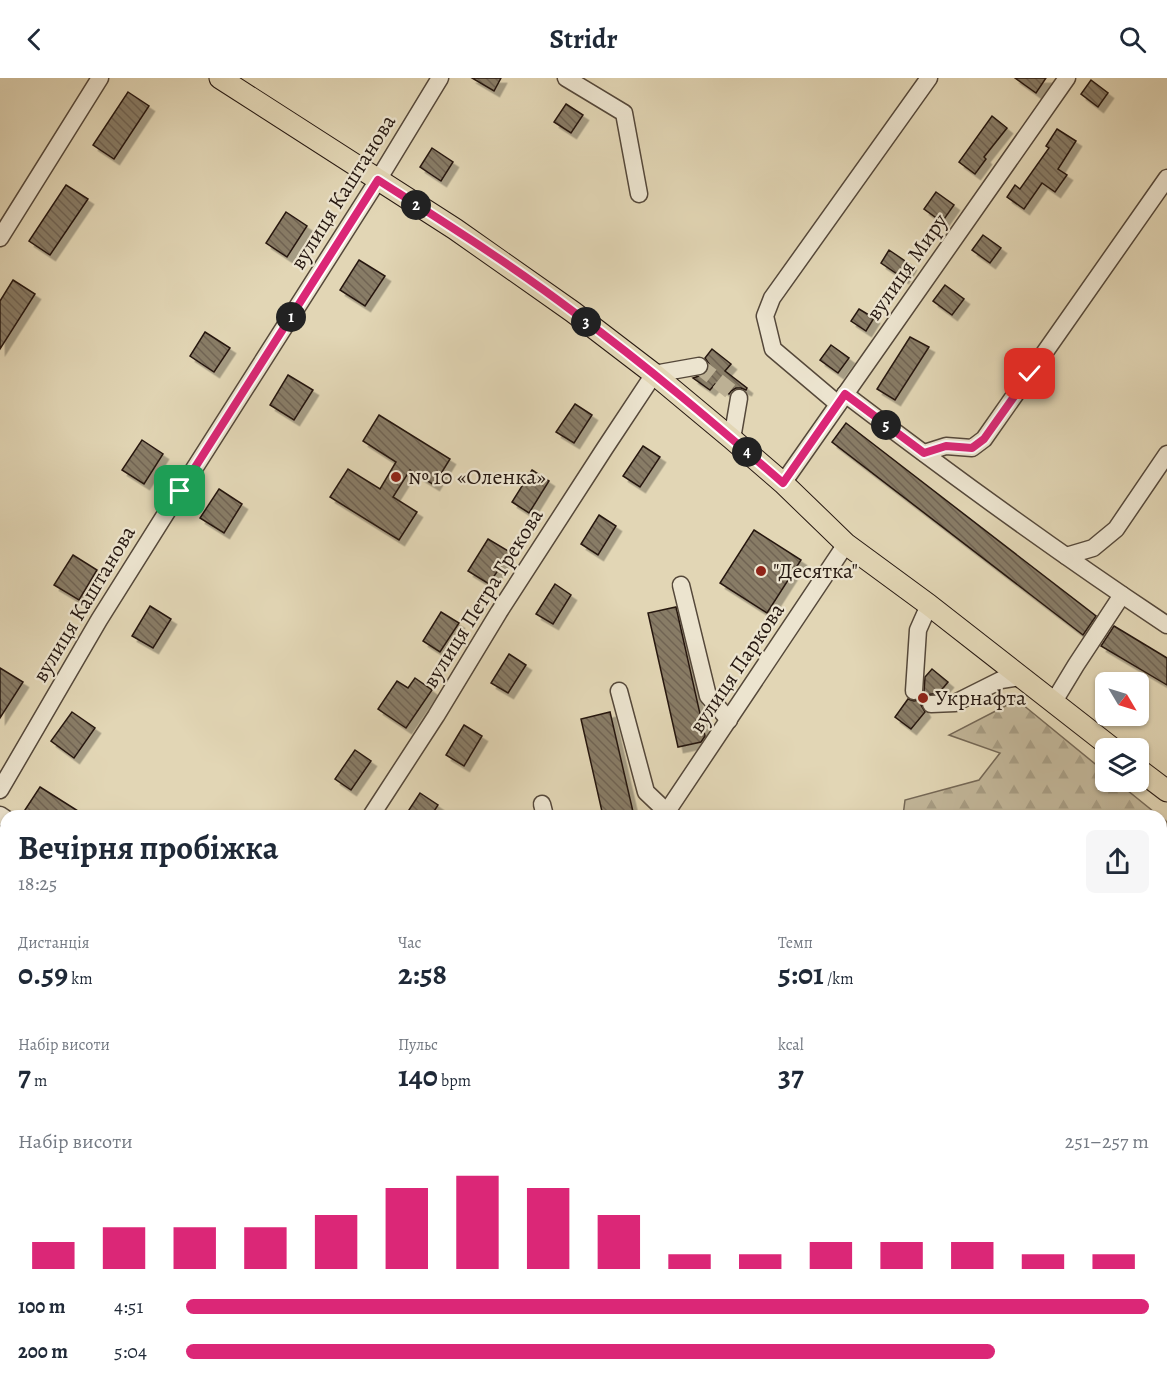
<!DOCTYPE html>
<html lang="uk">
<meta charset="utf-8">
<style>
body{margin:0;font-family:Alegreya,serif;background:#f6f6f7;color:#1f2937;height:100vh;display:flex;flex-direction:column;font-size:22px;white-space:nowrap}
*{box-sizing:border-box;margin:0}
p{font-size:20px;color:#747a83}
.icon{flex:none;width:33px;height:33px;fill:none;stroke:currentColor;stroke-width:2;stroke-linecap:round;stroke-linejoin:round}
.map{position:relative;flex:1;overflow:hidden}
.drawer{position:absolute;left:0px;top:732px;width:1167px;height:578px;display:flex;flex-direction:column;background:#fff;border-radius:18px 18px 0 0;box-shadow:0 2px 4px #0004}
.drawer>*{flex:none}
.needle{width:39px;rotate:128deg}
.controls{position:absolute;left:1095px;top:594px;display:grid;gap:12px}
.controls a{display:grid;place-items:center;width:54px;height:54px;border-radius:9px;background:#fff;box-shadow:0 2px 4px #0004;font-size:30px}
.pin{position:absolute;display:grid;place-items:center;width:51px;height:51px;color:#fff;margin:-26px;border-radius:12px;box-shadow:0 3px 9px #0006}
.km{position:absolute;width:30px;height:30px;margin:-15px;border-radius:50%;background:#222;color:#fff;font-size:16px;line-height:30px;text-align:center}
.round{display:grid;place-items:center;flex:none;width:63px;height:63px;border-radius:9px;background:#f6f6f7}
.headline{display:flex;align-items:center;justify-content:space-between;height:102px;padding:0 18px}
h1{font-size:33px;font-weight:700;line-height:45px}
.figures{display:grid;grid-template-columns:repeat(3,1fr);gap:9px;height:102px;padding:6px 18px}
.figures div{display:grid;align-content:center}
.figures b{font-size:30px;font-weight:700}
.figures small{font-size:16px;font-weight:400}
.figures p{font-size:16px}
.chart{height:168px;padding:12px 18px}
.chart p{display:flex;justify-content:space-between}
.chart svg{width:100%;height:108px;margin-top:6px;stroke:#db2777;stroke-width:6}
ul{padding:0 18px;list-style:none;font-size:20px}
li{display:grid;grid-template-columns:96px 72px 1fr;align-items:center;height:45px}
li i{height:15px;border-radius:8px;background:#db2777}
header{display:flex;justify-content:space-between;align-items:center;height:78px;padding:0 18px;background:#fff;font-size:27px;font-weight:700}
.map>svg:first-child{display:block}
</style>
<header><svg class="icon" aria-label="back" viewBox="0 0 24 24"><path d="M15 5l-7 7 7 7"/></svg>Stridr<svg class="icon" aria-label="search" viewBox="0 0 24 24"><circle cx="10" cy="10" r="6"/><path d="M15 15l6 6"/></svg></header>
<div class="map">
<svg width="1167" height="1309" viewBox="0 0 1167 1309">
<defs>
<pattern id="forest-firs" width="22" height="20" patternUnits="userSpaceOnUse" patternTransform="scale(1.5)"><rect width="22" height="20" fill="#c2b699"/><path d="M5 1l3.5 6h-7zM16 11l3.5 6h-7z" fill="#a79c83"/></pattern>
<pattern id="building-back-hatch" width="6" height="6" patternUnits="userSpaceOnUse" patternTransform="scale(1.5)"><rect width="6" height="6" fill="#887b66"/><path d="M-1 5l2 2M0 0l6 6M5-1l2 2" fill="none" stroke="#6f6453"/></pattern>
<filter id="shadow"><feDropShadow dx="5.5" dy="5.5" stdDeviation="0" flood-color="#0004"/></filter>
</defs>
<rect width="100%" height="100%" fill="#e2d6b5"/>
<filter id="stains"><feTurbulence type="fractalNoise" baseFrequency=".00333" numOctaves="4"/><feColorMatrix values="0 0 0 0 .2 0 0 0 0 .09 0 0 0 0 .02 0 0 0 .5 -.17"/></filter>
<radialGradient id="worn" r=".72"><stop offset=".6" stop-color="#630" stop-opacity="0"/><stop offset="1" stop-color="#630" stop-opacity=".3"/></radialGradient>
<g fill="url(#forest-firs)" stroke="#746755" stroke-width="1.5">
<path d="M1017,622l88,72 1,10h11l42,34h-256l2,-16 74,-20 21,-27 -51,-18z"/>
<path d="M1161,739l6,5v250l-6,14z"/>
<path d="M342,1304h347l83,3 5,2h-439z"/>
<path d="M816,1304h57l14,5h-79z"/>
</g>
<g fill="url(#building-back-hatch)" stroke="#261811" stroke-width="1.5" filter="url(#shadow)">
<path d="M472,0h29l-7,13z"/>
<path d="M1015,0h31l-10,15z"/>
<path d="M1091,2l17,13 -10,14 -17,-13z"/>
<path d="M128,14l21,14 -35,53 -21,-14z"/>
<path d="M566,26l17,11 -12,18 -17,-11z"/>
<path d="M992,38l15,12 -23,29 2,2 -11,15 -16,-12z"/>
<path d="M1057,51l19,12 -18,28 9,6 -12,17 -13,-9 -18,26 -17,-12 8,-12 5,4 29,-41 -3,-2z"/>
<path d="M432,70l21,14 -12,19 -21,-14z"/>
<path d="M66,107l22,14 -38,56 -21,-14z"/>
<path d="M936,114l18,13 -12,17 -18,-13z"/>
<path d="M286,134l21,14 -20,31 -21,-14z"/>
<path d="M983,157l18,13 -11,15 -18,-13z"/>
<path d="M889,172l22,15 -8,13 -22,-15z"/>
<path d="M359,182l26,16 -20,30 -25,-16z"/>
<path d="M13,202l22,14 -35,55v-48z"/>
<path d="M945,207l19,14 -12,16 -19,-14z"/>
<path d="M859,231l15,9 -8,13 -15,-10z"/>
<path d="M205,254l25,16 -16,24 -24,-16z"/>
<path d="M910,259l19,10 -34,53 -18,-11z"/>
<path d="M831,267l18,13 -11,15 -18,-13z"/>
<path d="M712,271l19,15 -6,7 22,17 -1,2 -5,-2h-5l-5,3 -2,3 -14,-10 -5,6 -17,-12 12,-4 4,-4v-6l-4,-6z"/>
<path d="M288,297l25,15 -19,30 -24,-15z"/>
<path d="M575,326l17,11 -18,28 -18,-11z"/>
<path d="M379,337l71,44 -16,26 -24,-15 -17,27 24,15 -18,28 -69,-43 18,-28 32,20 16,-27 -33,-21z"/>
<path d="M846,345l250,193 -13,19 -251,-193z"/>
<path d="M142,362l21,14 -19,30 -22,-14z"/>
<path d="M643,368l17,11 -20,30 -17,-11z"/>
<path d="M532,392l17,11 -20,32 -17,-11z"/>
<path d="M219,411l23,15 -18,29 -24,-15z"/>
<path d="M599,437l17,11 -18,29 -17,-11z"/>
<path d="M754,452l47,30 -34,53 -47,-30z"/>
<path d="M488,461l22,13 -21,32 -21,-13z"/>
<path d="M73,477l24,15 -18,30 -25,-15z"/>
<path d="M555,506l16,11 -18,29 -17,-10z"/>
<path d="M150,528l21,13 -18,29 -21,-12z"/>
<path d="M676,529l29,129 -4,6 -23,5 -30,-134z"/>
<path d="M441,534l18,11 -19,29 -17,-11z"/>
<path d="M1114,548l53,32v27l-66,-39z"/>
<path d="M509,576l17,11 -18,28 -17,-10z"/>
<path d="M0,590l23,14 -23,36z"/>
<path d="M932,591l16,13 -9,11 -13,2 -4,4 -1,6 4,7 -14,17 -16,-12 13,-18 6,2 5,-1 3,-3 2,-5 1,-15z"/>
<path d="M415,600l17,12 -26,38 -28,-19 19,-28 11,7z"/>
<path d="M72,634l23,16 -21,30 -23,-17z"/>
<path d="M610,634l24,104h-31l-22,-97z"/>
<path d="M464,647l18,11 -18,30 -18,-11z"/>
<path d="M355,672l16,11 -20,29 -16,-11z"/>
<path d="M40,709l46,29h-65z"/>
<path d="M420,715l18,12 -7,11h-26z"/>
</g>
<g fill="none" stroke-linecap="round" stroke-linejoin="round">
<path stroke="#bcb094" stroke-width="16" stroke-dasharray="16 8" stroke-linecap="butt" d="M699,288l40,32"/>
<g stroke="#55483a" stroke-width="19">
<g id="minor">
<path d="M566,0l58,35 15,81"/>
<path d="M0,160l100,-160"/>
<path d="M845,316c105,80 212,158 322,231"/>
<path d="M838,326l-65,-55 -8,-33 7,-18 157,-220"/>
<path d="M732,361l7,-41"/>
<path d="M924,375l22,-7 26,2 12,-9 183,-261"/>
<path d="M783,405l284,-405"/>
<path d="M1066,478l27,-8 23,-19 51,-75"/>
<path d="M681,507l27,111 21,24"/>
<path d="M619,613l27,101 21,20"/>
<path d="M914,613l4,-61 11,-25"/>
<path d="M1053,625l23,-38 46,-70"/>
<path d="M931,626l24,-1 46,-23 20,-3"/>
<path d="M0,712l99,-170 81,-129 198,-311 62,-102"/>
<path d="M542,726l3,12"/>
<path d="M0,737l6,4"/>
<path d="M371,738l65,-100 63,-104 106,-164 49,-74 45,-8"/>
<path d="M664,738l182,-272"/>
<path d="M0,1160l6,3"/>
<path d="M219,1304l8,5"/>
<path d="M8,1309l3,-5"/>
<path d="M311,1309l4,-5"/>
</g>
</g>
<g stroke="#261811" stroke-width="23">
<g id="major">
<path d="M220,0l235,151 118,83 81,62 78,65 51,44 63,61 83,61 183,143"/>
<path d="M1138,691l29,22"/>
</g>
</g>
<use href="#minor" stroke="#ece4cf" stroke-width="16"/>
<use href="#major" stroke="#e2d6b5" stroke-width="21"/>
</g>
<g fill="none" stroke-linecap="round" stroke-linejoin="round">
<g stroke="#fff" stroke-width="12">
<path id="route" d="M180,413l198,-311c67,43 134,85 197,133 72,53 140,111 208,170l62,-89 79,59 22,-7 26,2 12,-9 46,-65"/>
</g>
<use href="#route" stroke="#db2777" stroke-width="8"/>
</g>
<g fill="#8f2418" stroke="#ece4cf" stroke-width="2">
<circle cx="396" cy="399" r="6"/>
<circle cx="761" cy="493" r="6"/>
<circle cx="923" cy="620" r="6"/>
</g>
<g text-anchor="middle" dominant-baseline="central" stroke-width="4.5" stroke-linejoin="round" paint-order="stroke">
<g font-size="22" fill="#261811" stroke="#ece4cf">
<text transform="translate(343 114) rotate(-58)">вулиця Каштанова</text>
<text transform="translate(907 189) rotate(-55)">вулиця Миру</text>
<text transform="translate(483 520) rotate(-58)">вулиця Петра Грекова</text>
<text transform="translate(84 526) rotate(-59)">вулиця Каштанова</text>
<text transform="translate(737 590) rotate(-56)">вулиця Паркова</text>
</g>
<g font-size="22" fill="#261811" stroke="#ece4cf" text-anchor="start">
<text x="408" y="399">№ 10 «Оленка»</text>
<text x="773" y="493">"Десятка"</text>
<text x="935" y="620">Укрнафта</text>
</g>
</g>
<rect width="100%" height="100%" filter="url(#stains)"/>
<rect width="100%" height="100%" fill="url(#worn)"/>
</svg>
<div class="controls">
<a><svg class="needle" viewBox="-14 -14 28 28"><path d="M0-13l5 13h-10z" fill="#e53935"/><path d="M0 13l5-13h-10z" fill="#747a83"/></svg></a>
<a><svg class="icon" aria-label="layers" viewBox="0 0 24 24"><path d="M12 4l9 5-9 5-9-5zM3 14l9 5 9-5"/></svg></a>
</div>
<div class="pin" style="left:180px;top:413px;background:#1e9e55"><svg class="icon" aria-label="arrive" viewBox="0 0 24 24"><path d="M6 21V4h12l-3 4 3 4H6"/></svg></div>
<div class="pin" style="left:1030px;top:296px;background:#d93025"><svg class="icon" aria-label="check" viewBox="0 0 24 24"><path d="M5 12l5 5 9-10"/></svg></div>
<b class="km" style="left:291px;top:239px">1</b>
<b class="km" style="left:416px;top:127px">2</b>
<b class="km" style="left:586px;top:244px">3</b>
<b class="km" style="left:747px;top:374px">4</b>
<b class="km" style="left:886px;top:347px">5</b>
<section class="drawer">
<div class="headline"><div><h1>Вечірня пробіжка</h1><p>18:25</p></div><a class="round"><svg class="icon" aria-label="share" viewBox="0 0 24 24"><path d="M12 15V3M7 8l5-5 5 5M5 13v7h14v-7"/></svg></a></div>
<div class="figures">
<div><p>Дистанція</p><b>0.59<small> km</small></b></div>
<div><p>Час</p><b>2:58</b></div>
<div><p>Темп</p><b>5:01<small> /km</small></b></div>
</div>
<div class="figures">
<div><p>Набір висоти</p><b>7<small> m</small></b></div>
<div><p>Пульс</p><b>140<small> bpm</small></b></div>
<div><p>kcal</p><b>37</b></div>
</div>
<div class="chart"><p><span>Набір висоти</span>251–257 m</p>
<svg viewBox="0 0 160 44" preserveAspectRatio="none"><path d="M5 44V33M15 44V27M25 44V27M35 44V27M45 44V22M55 44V11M65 44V6M75 44V11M85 44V22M95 44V38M105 44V38M115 44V33M125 44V33M135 44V33M145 44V38M155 44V38"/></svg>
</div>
<ul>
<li><b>100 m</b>4:51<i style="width:100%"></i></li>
<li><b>200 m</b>5:04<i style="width:84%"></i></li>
</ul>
</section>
</div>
